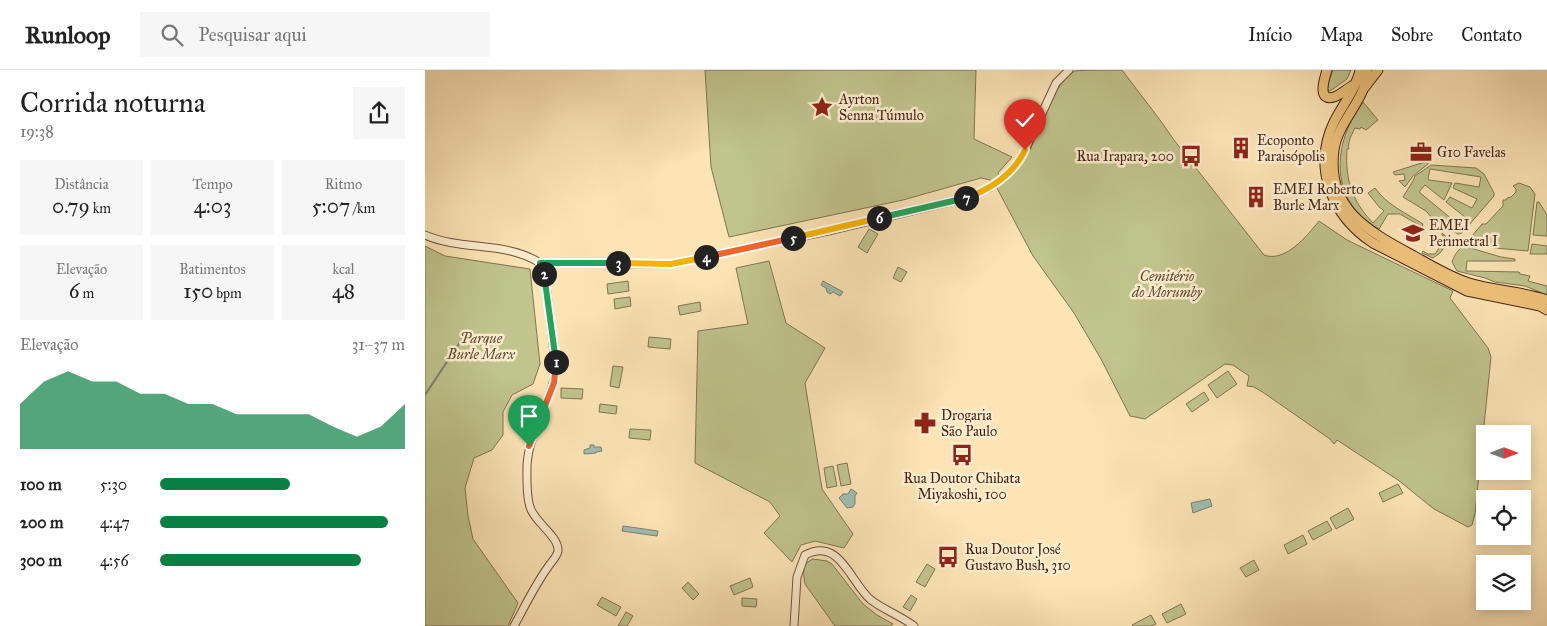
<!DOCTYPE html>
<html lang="pt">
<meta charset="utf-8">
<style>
body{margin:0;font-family:"IM FELL Great Primer",serif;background:#f6f6f6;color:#222;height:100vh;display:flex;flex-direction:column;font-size:19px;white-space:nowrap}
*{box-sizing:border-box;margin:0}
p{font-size:16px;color:#767676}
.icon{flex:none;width:28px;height:28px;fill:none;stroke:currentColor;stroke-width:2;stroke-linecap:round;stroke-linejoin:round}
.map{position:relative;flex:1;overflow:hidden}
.side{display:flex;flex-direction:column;background:#fff;width:425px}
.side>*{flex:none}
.needle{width:32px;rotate:90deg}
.buttons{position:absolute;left:1051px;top:355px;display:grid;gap:10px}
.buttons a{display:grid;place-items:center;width:55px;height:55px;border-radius:0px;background:#fff;box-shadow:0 2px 12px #0003;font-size:25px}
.pin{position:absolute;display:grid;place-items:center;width:42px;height:42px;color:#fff;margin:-51px -21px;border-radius:50% 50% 50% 0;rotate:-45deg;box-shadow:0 0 5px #0007}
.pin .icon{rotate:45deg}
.km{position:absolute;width:25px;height:25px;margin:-12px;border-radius:50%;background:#222;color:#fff;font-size:14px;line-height:25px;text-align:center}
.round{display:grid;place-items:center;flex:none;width:52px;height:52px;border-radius:0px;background:#f6f6f6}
.overview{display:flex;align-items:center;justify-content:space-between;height:85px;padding:0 20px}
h1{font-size:28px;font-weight:600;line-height:38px}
.stats{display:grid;grid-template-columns:repeat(3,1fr);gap:8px;height:85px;padding:5px 20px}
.stats div{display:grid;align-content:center;border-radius:0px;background:#f6f6f6;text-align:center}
.stats b{font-size:21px;font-weight:600}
.stats small{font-size:14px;font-weight:400}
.stats p{font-size:14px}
.chart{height:140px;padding:10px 20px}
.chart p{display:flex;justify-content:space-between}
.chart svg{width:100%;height:90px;margin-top:5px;fill:#0b8043;opacity:.7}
ul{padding:0 20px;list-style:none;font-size:16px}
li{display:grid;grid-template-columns:80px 60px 1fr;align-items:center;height:38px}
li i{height:12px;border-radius:6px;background:#0b8043}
header{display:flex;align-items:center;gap:30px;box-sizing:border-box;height:70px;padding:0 25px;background:#fff;border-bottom:1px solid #e0e0e0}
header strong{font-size:24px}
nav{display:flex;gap:28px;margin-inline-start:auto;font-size:18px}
.search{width:350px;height:45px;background:#f6f6f6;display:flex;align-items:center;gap:12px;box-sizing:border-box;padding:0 18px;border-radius:0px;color:#767676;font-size:19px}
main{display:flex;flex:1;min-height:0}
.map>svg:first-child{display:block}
</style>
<header>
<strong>Runloop</strong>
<div class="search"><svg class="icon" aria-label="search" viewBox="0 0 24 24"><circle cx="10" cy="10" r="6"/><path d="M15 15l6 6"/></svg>Pesquisar aqui</div>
<nav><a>Início</a><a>Mapa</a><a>Sobre</a><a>Contato</a></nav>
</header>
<main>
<section class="side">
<div class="overview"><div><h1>Corrida noturna</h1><p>19:38</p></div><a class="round"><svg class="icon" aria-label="share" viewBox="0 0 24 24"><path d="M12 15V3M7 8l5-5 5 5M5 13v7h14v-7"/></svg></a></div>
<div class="stats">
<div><p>Distância</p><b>0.79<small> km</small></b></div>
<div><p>Tempo</p><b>4:03</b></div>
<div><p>Ritmo</p><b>5:07<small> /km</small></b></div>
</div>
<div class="stats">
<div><p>Elevação</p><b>6<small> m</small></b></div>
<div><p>Batimentos</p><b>150<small> bpm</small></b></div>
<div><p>kcal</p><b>48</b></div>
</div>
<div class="chart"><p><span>Elevação</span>31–37 m</p>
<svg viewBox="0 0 160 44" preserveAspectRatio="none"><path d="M0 44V22L10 11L20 6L30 11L40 11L50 17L60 17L70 22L80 22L90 27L100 27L110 27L120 27L130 33L140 38L150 33L160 22V44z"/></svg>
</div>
<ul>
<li><b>100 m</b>5:30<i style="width:53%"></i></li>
<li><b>200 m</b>4:47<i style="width:93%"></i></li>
<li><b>300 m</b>4:56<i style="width:82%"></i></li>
</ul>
</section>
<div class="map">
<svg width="1122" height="556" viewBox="0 0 1122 556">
<rect width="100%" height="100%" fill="#fce4b5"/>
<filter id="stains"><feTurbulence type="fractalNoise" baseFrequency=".004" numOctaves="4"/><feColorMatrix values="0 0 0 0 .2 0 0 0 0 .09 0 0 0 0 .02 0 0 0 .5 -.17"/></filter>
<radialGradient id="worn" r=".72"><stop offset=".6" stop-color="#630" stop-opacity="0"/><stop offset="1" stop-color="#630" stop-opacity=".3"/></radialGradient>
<g fill="#c0c48d" stroke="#827452" fill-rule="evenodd">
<path d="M280,0h271l-2,69 38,18 -14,16 6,10c10,-8 18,-18 24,-29 10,-20 27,-75 47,-83 8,-1 37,-1 47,-1l38,50 14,20 90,115c21,8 43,-19 55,-34l28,19 106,51 -3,7 38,50 3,9 -16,157 -3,11 -4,2 -34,-18 -36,-29 -61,-40 -3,4 -4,-5 -66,-46 -10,-6 -7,-1 2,-10 -16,-11 -8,-1 -80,55 -15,-3 -29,-57 -27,-46 -41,-57 -35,-66 -8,-10 -9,-2 -78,22 -174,37 -18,-70z"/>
<path d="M908,0h18l-4,9 -17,12 -3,-1v-4z"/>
<path d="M938,32l15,18 -12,10 -5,-3 -1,2 -5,-1c-3,6 -8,15 -6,21h-2c-2,31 5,52 26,74l11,-12 -3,-3h-1l-12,-15 7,-5c12,17 31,25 48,36l-1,3 -22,-13h-12l-9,15c-51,-28 -47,-86 -16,-127z"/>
<path d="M1003,91v3l-15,12 -8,11 -6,-6 6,-1 -1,-6 -9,1 -2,-3z"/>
<path d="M1006,95l45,3 8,6 10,19v3l-32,37 -4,1 -26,-16 -6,-7 -23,-14 10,-16 2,-5zM1005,99l51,8 -2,10 -24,-4 -2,5 24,11 -5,9 -22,-11 -4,5 19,15 -6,8 -40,-33 6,-7 19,15 8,-17 -23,-3 -1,-1z"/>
<path d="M1094,113l11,4 5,7 -7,57 -34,-3 -19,-7 -3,-5 10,-12h4l17,-18v-6h3l1,-2 4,-1 5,-5v-3l-3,-3z"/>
<path d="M1112,132h2l8,13v21l-14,-1z"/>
<path d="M444,159l9,5 -11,19 -9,-6z"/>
<path d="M1017,163l8,7 -10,13 -7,5 -11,-5 1,-2 5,3h7l11,-16 -4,-3z"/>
<path d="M1107,174l15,2v8h-17z"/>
<path d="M0,176l20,10 85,13 10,95 -7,20 -21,11 -9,17v23l-11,15 -18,8 -9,30 3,28 5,23 45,64 -10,23h-83z"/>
<path d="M1039,176l37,11 14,2v2h-48l-1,10 53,1 1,2 10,2 -2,5 19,5v9l-22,-9 -30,-4 -10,-4 -28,-7 -5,-9c2,-6 6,-13 12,-16z"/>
<path d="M344,191l17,62 39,25 -20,35 17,106 31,45 -9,14 -29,-7 -14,4 -9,17 -28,-29 16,-17 -10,-14 -75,-39 3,-132 50,-7 -12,-56z"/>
<path d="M473,197l9,5 -6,10 -8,-4z"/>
<path d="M203,211l1,10 -21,3 -1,-10z"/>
<path d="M205,227l1,9 -16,3 -1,-10z"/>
<path d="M275,232l1,9 -21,4 -2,-9z"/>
<path d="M224,267l22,2 -1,10 -22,-2z"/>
<path d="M188,296l10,1 -4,21 -9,-2z"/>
<path d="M803,301l9,13 -20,14 -9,-13z"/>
<path d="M136,318l22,1 -1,10 -21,-1z"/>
<path d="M779,322l5,8 -17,12 -6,-8z"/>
<path d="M175,334l17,2 -1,8 -17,-2z"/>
<path d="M205,359l21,1 -1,10 -21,-2z"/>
<path d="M422,393l4,21 -10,2 -4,-21z"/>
<path d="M408,396l4,20 -10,2 -3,-20z"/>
<path d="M973,414l5,9 -20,9 -4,-9z"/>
<path d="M923,438l6,11 -18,10 -6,-11z"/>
<path d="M902,451l5,9 -19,10 -5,-9z"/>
<path d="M878,465l4,9 -19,10 -4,-9z"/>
<path d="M388,489l14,2 5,3 31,40 14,11 16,9 -3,2h-55l-30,-42c-2,-11 -3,-21 8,-25z"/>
<path d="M829,490l5,10 -13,7 -6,-9z"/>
<path d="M502,494l8,5 -10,18 -9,-5z"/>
<path d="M325,508l3,9 -19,8 -4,-9z"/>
<path d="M263,512l11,12 -6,6 -11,-12z"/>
<path d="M486,525l6,4 -7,12 -7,-4z"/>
<path d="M177,527l19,10 -5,9 -19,-11z"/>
<path d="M317,528l15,1 -1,8 -14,-1z"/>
<path d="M756,534l5,10 -19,9 -5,-9z"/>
<path d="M201,542l7,4 -6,10h-9z"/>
<path d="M726,545l5,9 -5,2h-18l-1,-1z"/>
</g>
<g fill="#9fbeb0" stroke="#7a8072">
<path d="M398,211l20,11 -3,4 -7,-4 -3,2 -3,-2 -1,-4 -5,-3z"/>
<path d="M165,375h4v2h7l1,4 -6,1v1l-12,1v-4l6,-2z"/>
<path d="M426,419l6,4 -2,3v8l-2,3 -6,1 -8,-10 4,-4h5z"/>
<path d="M785,429l2,7 -19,7 -2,-10z"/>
<path d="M198,456l35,5 -1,5 -35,-5z"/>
</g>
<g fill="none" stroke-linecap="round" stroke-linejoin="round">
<path stroke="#7a8072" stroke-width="2" d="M0,325l39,-59"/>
<g stroke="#71533e" stroke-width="9">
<g id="tertiary">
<path d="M0,165c36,16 81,6 115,28l131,1 157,-33 138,-33 23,-10 15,-11 14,-15 7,-12 31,-67 13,-13"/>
<path d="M89,556c11,-20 21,-41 34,-59 3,-5 9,-10 10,-16 1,-15 -24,-29 -28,-44 -4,-12 -3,-29 -3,-42 2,-33 23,-61 29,-94l-9,-79 -7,-29"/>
<path d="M369,556l3,-49 8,-22c35,-19 46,29 66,45 13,10 30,16 43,26"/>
</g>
</g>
<g stroke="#432316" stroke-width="11">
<g id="primary">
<path d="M902,0c-2,7 -11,32 7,27 7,-2 13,-9 20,-12"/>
<path d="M935,0c-3,17 -18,36 -26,52 -22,46 -2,94 39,121l94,48 73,15 7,4"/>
<path d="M942,0c-1,7 -2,16 -5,22 -9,20 -25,36 -28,58 -8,60 36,82 80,106 18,10 36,21 55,27 26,8 53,8 78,17"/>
<path d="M940,17l13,-17"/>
</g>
</g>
<use href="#tertiary" stroke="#fdedcf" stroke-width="7"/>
<use href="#primary" stroke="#eec27a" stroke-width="9"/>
</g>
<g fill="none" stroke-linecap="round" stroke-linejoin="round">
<g stroke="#fff" stroke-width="10">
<path id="split-1" d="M104,376l25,-63 2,-21"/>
</g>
<g stroke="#fff" stroke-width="10">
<path id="split-2" d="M119,204l12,88"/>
</g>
<g stroke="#fff" stroke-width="10">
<path id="split-3" d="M119,204l-4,-11h78"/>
</g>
<g stroke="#fff" stroke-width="10">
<path id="split-4" d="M193,193l53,1 35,-7"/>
</g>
<g stroke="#fff" stroke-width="10">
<path id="split-5" d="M281,187l87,-19"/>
</g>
<g stroke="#fff" stroke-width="10">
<path id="split-6" d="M368,168l86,-20"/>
</g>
<g stroke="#fff" stroke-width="10">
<path id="split-7" d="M454,148l87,-20"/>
</g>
<g stroke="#fff" stroke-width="10">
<path id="split-8" d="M541,128c25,-9 47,-23 59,-48"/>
</g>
<use href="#split-1" stroke="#f0652b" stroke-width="6"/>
<use href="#split-2" stroke="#22a559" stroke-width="6"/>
<use href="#split-3" stroke="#22a559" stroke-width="6"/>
<use href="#split-4" stroke="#f5b400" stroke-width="6"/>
<use href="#split-5" stroke="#f0652b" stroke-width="6"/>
<use href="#split-6" stroke="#f5b400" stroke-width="6"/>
<use href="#split-7" stroke="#22a559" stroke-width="6"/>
<use href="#split-8" stroke="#f5b400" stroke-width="6"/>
</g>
<defs>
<g id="sight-bare" transform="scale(1.725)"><path d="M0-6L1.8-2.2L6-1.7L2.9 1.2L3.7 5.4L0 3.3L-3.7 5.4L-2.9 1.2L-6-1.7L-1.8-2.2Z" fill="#8f2418" stroke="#fdedcf" stroke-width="2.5" paint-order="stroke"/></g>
<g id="building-bare" transform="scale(1.725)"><path d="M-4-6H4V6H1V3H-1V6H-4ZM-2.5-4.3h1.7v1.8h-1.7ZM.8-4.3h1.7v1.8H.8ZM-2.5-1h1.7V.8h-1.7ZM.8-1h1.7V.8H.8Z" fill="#8f2418" stroke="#fdedcf" stroke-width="2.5" paint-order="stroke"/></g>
<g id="office-bare" transform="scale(1.725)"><path d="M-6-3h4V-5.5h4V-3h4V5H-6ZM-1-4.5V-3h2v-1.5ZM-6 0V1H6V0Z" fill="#8f2418" stroke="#fdedcf" stroke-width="2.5" paint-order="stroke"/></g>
<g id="bus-bare" transform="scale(1.725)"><path d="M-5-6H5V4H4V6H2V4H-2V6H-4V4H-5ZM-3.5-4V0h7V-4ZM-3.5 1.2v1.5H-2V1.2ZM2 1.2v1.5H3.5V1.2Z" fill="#8f2418" stroke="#fdedcf" stroke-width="2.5" paint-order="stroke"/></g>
<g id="school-bare" transform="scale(1.725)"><path d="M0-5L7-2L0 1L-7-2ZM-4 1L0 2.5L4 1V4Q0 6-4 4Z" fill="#8f2418" stroke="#fdedcf" stroke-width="2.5" paint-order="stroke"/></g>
<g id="pharmacy-bare" transform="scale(1.725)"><path d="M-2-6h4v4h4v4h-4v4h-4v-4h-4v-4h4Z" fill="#8f2418" stroke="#fdedcf" stroke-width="2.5" paint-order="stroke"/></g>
</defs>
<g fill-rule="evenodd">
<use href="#sight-bare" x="397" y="37"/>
<use href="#building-bare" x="816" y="78"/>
<use href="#office-bare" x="996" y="82"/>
<use href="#bus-bare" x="766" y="86"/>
<use href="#building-bare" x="831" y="127"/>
<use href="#school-bare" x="988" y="163"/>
<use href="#pharmacy-bare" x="500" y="353"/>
<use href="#bus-bare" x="537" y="385"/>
<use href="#bus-bare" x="523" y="487"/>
</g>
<g text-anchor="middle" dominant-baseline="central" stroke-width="5" stroke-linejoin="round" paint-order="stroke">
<g font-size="14" fill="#432316" stroke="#fdedcf" text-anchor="start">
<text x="414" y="29">Ayrton<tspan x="414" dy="16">Senna Túmulo</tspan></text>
<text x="832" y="70">Ecoponto<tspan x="832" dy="16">Paraisópolis</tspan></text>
<text x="1012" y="82">G10 Favelas</text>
<text x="749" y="86" text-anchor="end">Rua Irapara, 200</text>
<text x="848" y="119">EMEI Roberto<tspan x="848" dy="16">Burle Marx</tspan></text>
<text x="1004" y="155">EMEI<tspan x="1004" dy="16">Perimetral I</tspan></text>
<text x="516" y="345">Drogaria<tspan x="516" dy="16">São Paulo</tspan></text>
<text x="537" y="408" text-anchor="middle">Rua Doutor Chibata<tspan x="537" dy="16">Miyakoshi, 100</tspan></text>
<text x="540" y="479">Rua Doutor José<tspan x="540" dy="16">Gustavo Bush, 310</tspan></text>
</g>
<g font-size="14" font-style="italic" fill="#624b34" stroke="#fdedcf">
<text x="742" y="206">Cemitério<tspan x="742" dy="16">do Morumby</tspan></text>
<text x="56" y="268">Parque<tspan x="56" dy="16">Burle Marx</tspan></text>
</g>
</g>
<rect width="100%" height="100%" filter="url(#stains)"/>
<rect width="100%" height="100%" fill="url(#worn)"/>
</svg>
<div class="buttons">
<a><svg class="needle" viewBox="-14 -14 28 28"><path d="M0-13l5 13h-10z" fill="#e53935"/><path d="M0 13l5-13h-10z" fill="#767676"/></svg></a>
<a><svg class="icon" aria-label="locate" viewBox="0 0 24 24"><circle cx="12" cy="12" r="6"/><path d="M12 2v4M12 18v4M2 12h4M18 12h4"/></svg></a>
<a><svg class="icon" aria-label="layers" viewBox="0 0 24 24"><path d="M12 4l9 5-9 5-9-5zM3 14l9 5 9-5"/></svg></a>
</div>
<div class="pin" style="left:104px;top:376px;background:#1e9e55"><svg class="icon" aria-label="arrive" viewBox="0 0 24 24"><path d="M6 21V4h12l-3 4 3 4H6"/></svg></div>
<div class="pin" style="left:600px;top:80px;background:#d93025"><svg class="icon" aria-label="check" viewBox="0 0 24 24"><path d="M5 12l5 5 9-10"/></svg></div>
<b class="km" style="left:131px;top:292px">1</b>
<b class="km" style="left:119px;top:204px">2</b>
<b class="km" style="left:193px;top:193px">3</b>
<b class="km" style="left:281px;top:187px">4</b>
<b class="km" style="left:368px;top:168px">5</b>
<b class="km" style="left:454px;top:148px">6</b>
<b class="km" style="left:541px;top:128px">7</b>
</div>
</main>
